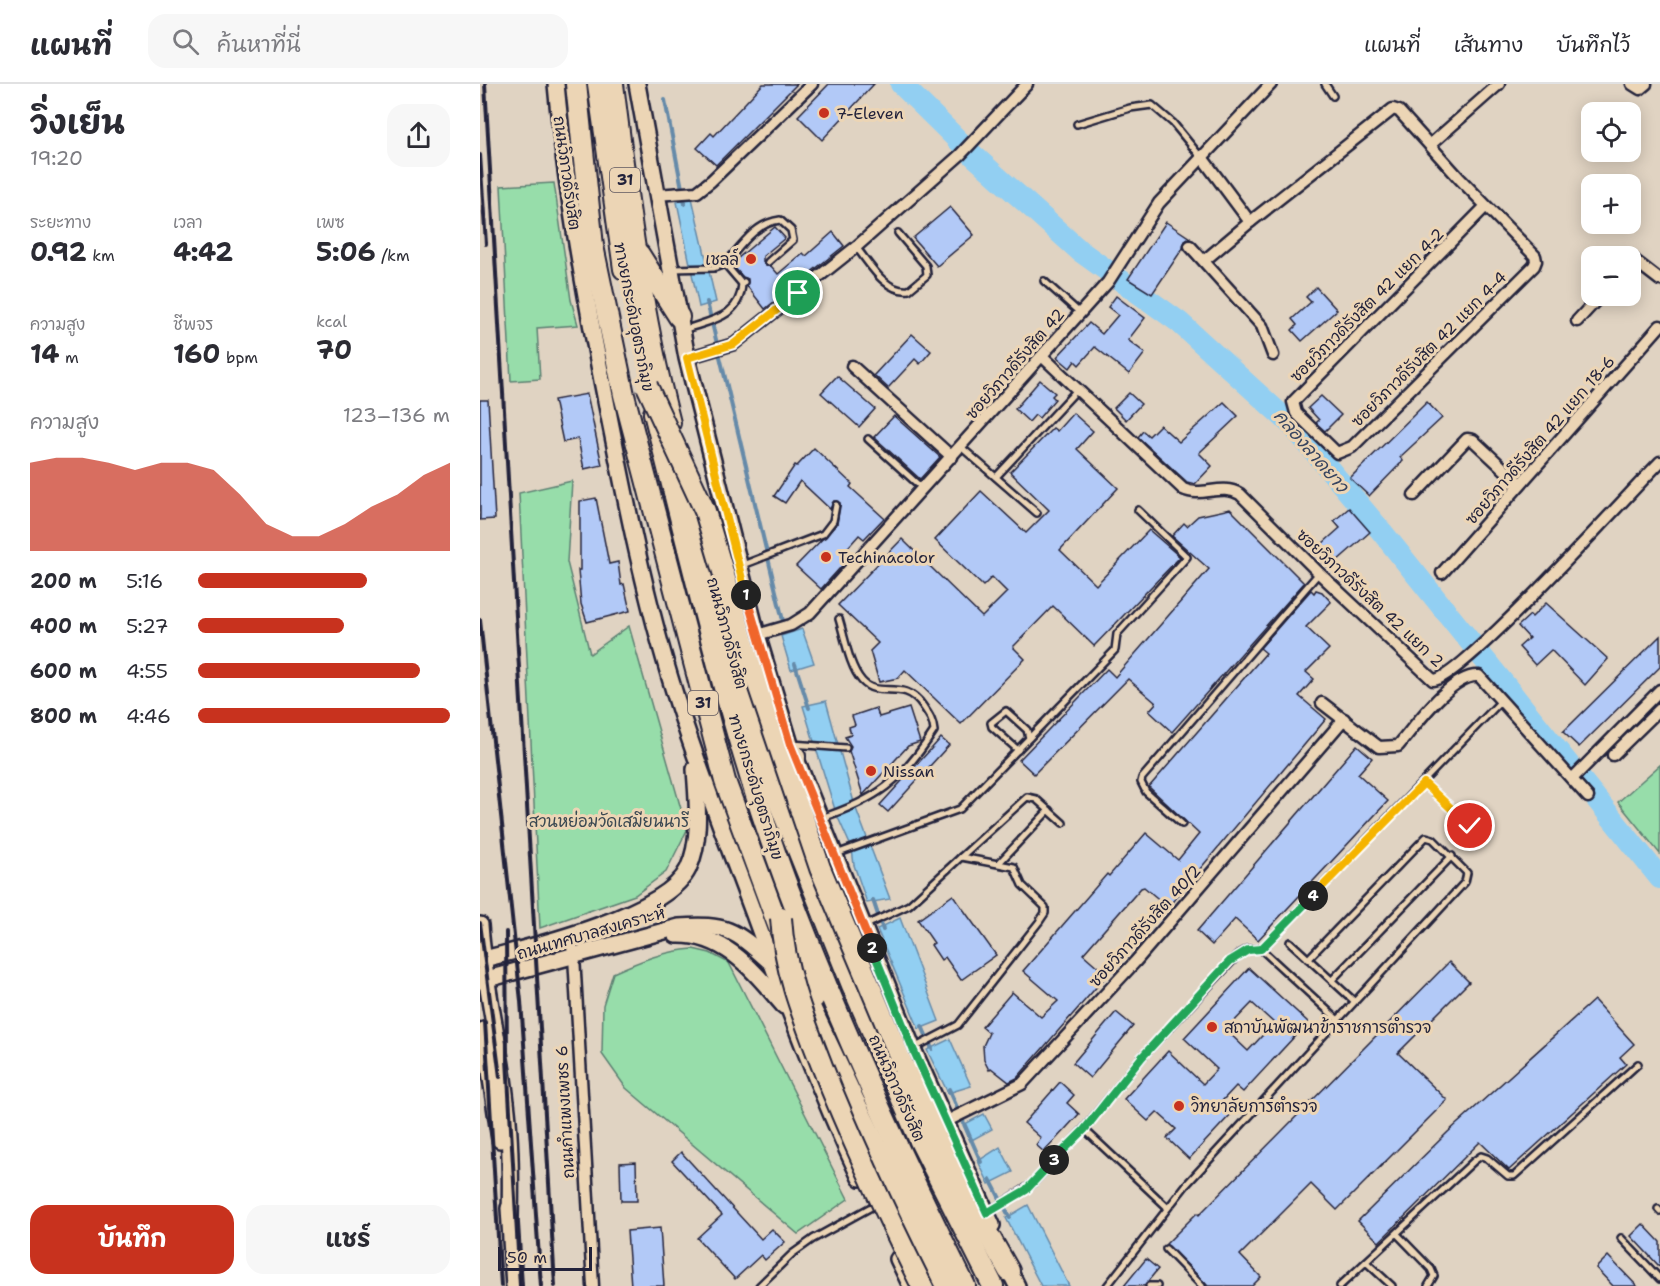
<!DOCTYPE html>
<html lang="th">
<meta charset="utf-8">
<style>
body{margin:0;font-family:"Shantell Sans","Playpen Sans Thai",sans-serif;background:#f7f7f7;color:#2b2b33;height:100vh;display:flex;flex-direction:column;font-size:22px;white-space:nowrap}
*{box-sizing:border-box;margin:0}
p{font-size:20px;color:#7c7c81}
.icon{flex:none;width:33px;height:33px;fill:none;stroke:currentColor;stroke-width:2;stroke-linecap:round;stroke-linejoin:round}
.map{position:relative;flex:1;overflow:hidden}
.sheet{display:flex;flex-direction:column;background:#fff;width:480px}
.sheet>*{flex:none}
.tools{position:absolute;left:1101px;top:18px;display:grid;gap:12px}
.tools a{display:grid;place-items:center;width:60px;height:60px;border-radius:12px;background:#fff;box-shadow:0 3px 15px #0003;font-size:30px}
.scale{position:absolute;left:18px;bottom:15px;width:94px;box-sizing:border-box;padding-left:6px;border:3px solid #22223b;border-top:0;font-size:16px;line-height:21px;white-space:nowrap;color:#22223b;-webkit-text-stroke:4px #ecd5b5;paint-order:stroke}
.pin{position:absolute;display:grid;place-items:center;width:51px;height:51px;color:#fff;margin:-26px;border:3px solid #fff;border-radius:50%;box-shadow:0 2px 6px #0007}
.km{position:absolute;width:30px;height:30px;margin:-15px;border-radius:50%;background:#222;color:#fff;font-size:16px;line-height:30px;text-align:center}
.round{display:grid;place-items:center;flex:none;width:63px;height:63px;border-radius:18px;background:#f7f7f7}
.headline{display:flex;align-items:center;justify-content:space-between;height:102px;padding:0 30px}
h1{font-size:33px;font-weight:700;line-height:45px}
.figures{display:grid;grid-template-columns:repeat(3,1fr);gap:9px;height:102px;padding:6px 30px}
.figures div{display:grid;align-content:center}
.figures b{font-size:26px;font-weight:700}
.figures small{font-size:16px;font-weight:400}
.figures p{font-size:16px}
.chart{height:168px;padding:12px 30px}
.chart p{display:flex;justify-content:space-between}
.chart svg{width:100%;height:108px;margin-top:6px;fill:#c8321e;opacity:.7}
.primary-button{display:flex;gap:12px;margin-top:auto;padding:12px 30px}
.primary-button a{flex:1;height:69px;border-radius:18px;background:#c8321e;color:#fff;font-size:24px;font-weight:700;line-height:69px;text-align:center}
.primary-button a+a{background:#f7f7f7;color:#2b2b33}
ul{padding:0 30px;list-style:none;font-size:20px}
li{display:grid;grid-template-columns:96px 72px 1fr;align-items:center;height:45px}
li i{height:15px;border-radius:8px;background:#c8321e}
header{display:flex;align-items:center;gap:36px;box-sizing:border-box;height:84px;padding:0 30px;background:#fff;border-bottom:2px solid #e1e1e2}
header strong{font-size:28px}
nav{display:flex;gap:33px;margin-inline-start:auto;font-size:21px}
.search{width:420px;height:54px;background:#f7f7f7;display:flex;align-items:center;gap:15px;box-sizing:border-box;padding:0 21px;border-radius:18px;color:#7c7c81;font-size:22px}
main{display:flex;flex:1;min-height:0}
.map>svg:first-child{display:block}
</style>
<header>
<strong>แผนที่</strong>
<div class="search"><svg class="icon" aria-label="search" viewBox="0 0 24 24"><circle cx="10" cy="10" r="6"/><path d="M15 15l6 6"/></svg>ค้นหาที่นี่</div>
<nav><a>แผนที่</a><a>เส้นทาง</a><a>บันทึกไว้</a></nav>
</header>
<main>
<section class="sheet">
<div class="headline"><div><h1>วิ่งเย็น</h1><p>19:20</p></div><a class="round"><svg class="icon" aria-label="share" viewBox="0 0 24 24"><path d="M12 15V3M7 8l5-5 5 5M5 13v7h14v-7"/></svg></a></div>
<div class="figures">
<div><p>ระยะทาง</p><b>0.92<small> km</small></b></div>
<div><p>เวลา</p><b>4:42</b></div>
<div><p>เพซ</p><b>5:06<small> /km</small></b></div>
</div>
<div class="figures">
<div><p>ความสูง</p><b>14<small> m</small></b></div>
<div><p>ชีพจร</p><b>160<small> bpm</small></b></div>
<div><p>kcal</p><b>70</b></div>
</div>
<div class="chart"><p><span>ความสูง</span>123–136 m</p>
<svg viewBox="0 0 160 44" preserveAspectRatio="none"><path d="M0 44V8L10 6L20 6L30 8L40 11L50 8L60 8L70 11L80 21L90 33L100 38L110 38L120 33L130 26L140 21L150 13L160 8V44z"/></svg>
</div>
<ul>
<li><b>200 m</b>5:16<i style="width:67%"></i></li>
<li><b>400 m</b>5:27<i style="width:58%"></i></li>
<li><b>600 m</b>4:55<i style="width:88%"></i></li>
<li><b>800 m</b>4:46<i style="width:100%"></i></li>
</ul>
<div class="primary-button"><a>บันทึก</a><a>แชร์</a></div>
</section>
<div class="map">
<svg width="1180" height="1202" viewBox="0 0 1180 1202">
<rect width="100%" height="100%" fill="#e0d3c2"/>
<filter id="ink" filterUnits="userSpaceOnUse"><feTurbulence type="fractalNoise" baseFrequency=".0167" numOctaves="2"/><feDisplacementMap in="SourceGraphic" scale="12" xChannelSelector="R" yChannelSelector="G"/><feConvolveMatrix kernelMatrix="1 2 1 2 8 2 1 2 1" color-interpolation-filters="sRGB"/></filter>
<g filter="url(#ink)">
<g fill="#97ddaa" stroke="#5c8072" stroke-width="1.5">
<path d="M74,99l17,117 7,25 -41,3 3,51 -29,2 -10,-195z"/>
<path d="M92,397l-5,81 23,92 39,-28 58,204 -21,42 -31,23 -95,33 -21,-435z"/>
<path d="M1180,681v89l-42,-52z"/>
<path d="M213,865l17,4 19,10 119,236 -50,35 -172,-146 -24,-34 1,-49 10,-32c27,-12 51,-22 80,-24z"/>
</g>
<g fill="#92cff2" stroke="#658aa9" stroke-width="1.5">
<path d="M212,114l24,104 -17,5 -22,-105z"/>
<path d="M322,545l12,34 -23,7 -10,-34z"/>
<path d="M346,617l29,105 35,93 -23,4 -13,-38 -2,-16 -16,-36 -33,-107z"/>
<path d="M420,834l39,103 -20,8 -42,-100z"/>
<path d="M470,955l21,47 -23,7 -21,-43z"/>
<path d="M504,1030l8,15 -22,12 -7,-16z"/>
<path d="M520,1063l13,25 -24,12 -11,-23z"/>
<path d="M548,1121l41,81h-28l-35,-68z"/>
</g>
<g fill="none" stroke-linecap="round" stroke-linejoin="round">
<g stroke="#658aa9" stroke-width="4">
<path d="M185,16l20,104"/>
<path d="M227,218l77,323"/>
<path d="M315,580l14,44"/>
<path d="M393,816l10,30"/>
<path d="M442,942l10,23"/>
<path d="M469,1005l32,73"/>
<path d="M510,1095l20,39"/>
</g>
<path stroke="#92cff2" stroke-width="22" d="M421,0l72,71 107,96 99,71 113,103 90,107 278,346"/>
</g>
<g fill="#b2c9f7" stroke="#22223b" stroke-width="1.5" fill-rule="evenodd">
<path d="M283,0h34l-81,81 -19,-17 14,-15 3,3z"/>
<path d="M349,0h45l-52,56 -24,-24z"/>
<path d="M470,123l24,28 -37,31 -24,-28z"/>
<path d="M686,138l24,16 -5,3 -2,7 -31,46 -24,-15z"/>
<path d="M295,143l10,11 -22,18v6l3,4h5l7,8 25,-21 3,3 27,-24 11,14 -79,63 -18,-23 1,-7 -5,-2 -12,-13z"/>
<path d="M836,203l21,23 -35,31 -10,-11 5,-5 -5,-6 19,-17 -5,-5z"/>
<path d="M636,212l29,22 -17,22 17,13 -16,21 -34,-27 -16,18 -4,-4 -5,7 -13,-11 32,-34 13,11 16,-19 -10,-8z"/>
<path d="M432,250l19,17 -11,13 -5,-5 -27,29 -14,-13z"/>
<path d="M357,292l38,33 -16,18 -38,-34z"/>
<path d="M560,296l15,13 -3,3 3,3 -16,19 -4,-3 -6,7 -14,-13z"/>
<path d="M649,309l12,11 -15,16 -12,-12z"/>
<path d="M107,310l15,71 -18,4 -6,-30 -15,3 -9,-42z"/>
<path d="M841,312l20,19 -16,16 -9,-8 3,-3 -11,-12z"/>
<path d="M0,316h8l7,119 -15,1z"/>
<path d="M744,318l14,14 -39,37 13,13 -17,18 -8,-2 -49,-45 5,-6 6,5 11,-11 19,17z"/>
<path d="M947,318l15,16 -42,39 3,4 -34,35 -19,-18z"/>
<path d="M593,329l20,18 -16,18 41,39 -58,62 36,35 53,-55 31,27 -86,89 -41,-40 -40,41 12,12 -64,65 -56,-54 -7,8 -19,4 -9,-31 8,-8 -40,-38 64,-66 80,78 25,-25 -15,-15 -9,9 -48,-46 46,-49 45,42 23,-23 -39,-38 43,-44 4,3z"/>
<path d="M414,332l46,41 -20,22 -46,-42z"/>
<path d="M334,364l38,36 -2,3 34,31 -20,21 -5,-4 -16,18 6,5 -28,31 -25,-23 41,-42 3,-21 -6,-2 -4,8 -30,-28 -15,22 -11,-7 21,-31 2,1z"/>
<path d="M116,414l13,66 9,-2 3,23 3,-1 6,27 -43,11 -6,-18 -3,-34h2v-69z"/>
<path d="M869,424l21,24 -41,36 -15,-17 26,-23 -6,-7z"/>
<path d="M750,425l74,74 -132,149 -23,-21 7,-8 -28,-24 -94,95 -15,-14 88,-91 8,8 94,-108 -37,-33 12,-13 3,3 11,-10z"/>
<path d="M831,506l3,3 2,-3 6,2 9,10 -25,25 23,22 -23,23 8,7 -15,17 27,23 -158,188 -24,-20 -3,1 -58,66 24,21 -90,103 -8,4 -18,-14 -2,2 -5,-10 -1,-14 6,-13 -7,-6 30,-35 29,25 17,-16 -35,-30 84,-97 2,2 37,-43 32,27 21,-26 -50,-47 117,-134 -6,-5z"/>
<path d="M1066,519l62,56 -23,26 -34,-35 -16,15 -16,-18 10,-9 -11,-12 12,-11 2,2z"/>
<path d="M1180,552v31l-81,80 -16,-15z"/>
<path d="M396,624l3,9 30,-9 11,34 -12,4 -45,49 -14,-44 2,-5 -6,-9 6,-2 -2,-8 6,-2 -3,-9z"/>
<path d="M461,654l8,7 -61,67 -8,-7z"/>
<path d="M877,661l15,13 -14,16 30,27 -130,139 -23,-21 -23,26 -15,-14z"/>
<path d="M473,811l43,60 -35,25 -16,-23 -4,3 -10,-15 3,-2 -16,-23z"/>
<path d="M969,878l20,20 -71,71 49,47 -110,110 -26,-26 -71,71 21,22 -9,9h-44l-42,-42 31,-31 2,2z"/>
<path d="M769,884l59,54 -65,70 -7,-6 -14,15 11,11 -44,47 -22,-21 9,-9 -19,-17 -9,9 -24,-22 44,-48 35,33 14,-15 -33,-31zM772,919l22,20 -26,28 -22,-21z"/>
<path d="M1114,916l40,44 -14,13 6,7 -117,106 -29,-28 -101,100 -21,-21 90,-89z"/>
<path d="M636,928l17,14 -43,52 -17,-15z"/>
<path d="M580,998l14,13 -7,8 12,11 -35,38 -8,-7 5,-7 -17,-15z"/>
<path d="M201,1068l80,87 11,-10 13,13 -20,18 -4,-5 -26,24 -38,-41 25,-23 -50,-54z"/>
<path d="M156,1078l1,39h-16l-1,-38z"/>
<path d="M1163,1140l17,18v25l-29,-31z"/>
<path d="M180,1144l4,58h-33l-4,-55z"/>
<path d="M1128,1172l29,30h-24l-17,-18z"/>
<path d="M666,1175l12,10 -14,17h-20z"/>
</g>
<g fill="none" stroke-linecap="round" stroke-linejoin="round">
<g stroke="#22223b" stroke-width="10">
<g id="lane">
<path d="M845,0l8,12"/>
<path d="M597,40l53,-16 22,-3 21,18 27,33"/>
<path d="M376,163c14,17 29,46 53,43l18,-15 -1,-9 -28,-33"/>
<path d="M192,185l42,-1 11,-4"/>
<path d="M564,197l36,32"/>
<path d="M264,198l-2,2 -17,-20c16,-18 30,-41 55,-44l11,10 2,10 -25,22"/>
<path d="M203,246c28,-10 57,-12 59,-46"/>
<path d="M388,355l54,49"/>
<path d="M481,363l76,66"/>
<path d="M516,393l80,-86"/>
<path d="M260,482l83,-32 10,-13 3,-16"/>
<path d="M312,660l54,4"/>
<path d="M538,666l-26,-23 -1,-4 15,-12 21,19 2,8"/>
<path d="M944,699l46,43"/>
<path d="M341,734c55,-18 81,-37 113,-87 -1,-11 -5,-16 -11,-25 -19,-29 -44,-6 -61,-25 -13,-15 -17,-43 -23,-62"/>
<path d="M702,740l-36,-32 -5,-10 1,-4 177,-205"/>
<path d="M356,770l124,-45 155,-159 2,-16 70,-77 -49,-47"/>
<path d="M481,773l66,-60 9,2 27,24"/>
<path d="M519,779l50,-53"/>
<path d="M386,841l43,-20 52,-48 53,10 8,18 23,22v6l-6,9 -81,103 -44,23"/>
<path d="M810,858l64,59"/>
<path d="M781,865l241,-249"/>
<path d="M852,896l120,-124"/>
<path d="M604,1045l83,78"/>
<path d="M1178,1125l2,2"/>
<path d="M507,1129l44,-28 53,-56 58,-72 97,-103 9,-5h13l76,70"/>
<path d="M917,1150l34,35 3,7 -6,10"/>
<path d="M1141,1154l39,41"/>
<path d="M686,1165l36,37"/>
<path d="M886,1178l26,24"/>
<path d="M279,1202l33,-32 21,-15 60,-33"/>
<path d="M627,1202l79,-101 279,-303 2,-9 -34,-34 -7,-2 -118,122"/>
<path d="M669,1202h8"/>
<path d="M860,1202l134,-125 7,-5 6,2 21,18h6l124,-112"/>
</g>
</g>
<g stroke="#22223b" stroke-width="15">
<g id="street">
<path d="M1152,0l8,5 6,-5"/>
<path d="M950,61l69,-61"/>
<path d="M721,72l49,66 143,-113 6,2 61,68 75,77 1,5 -2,5 -182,181 -15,6 -41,-40 -3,-11 193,-196"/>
<path d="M176,111l41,-3 14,-11 101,-97"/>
<path d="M710,162l72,80 11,29"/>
<path d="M725,176l45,-38"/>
<path d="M1150,178l4,-2 26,20"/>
<path d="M1097,237l23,-25"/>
<path d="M563,273l140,132c19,9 38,-6 57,5l79,79 114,107c27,1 197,-188 227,-218"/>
<path d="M207,274l47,-14 122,-97 104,-92 67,-71"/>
<path d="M372,282l100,91"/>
<path d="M934,411l53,-56 6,1 47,44"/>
<path d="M962,489l218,-247"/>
<path d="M277,551l34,-10 19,-12 298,-331 51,-79 112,-119"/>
<path d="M842,619l57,44 19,-1c17,-20 54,-73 81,-70l109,121"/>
<path d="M1133,671l47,-46"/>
<path d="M1092,695l88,-89"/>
<path d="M90,851l4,21 19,330"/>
<path d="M465,1038l77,-38 113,-122 209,-243"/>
</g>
</g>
<g stroke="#22223b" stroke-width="20">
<g id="secondary">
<path d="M76,0c10,108 30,216 51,322 19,96 38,192 67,285 23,75 52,148 79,221 33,90 66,179 107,266"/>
<path d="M157,0l50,274 70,277 33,109 123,305 79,176"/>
<path d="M0,841c4,60 20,118 26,177 5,39 5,76 4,115"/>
<path d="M196,851c50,-2 79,38 108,71"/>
<path d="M0,876c48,-12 186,-45 208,-91 14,-29 9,-69 7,-100"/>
<path d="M0,897l199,-54c47,-3 55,2 90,34"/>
<path d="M4,946l16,110"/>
<path d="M29,1124l5,78"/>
<path d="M418,1175l13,27"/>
<path d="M525,1178l12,24"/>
</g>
</g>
<g stroke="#22223b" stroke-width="24">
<g id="highway">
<path d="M96,0l17,162 31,149 101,386 57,155"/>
<path d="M118,0l26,185"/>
<path d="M133,0c14,114 28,228 57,339"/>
<path d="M159,170l40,63"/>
<path d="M174,329c40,156 75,316 131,467 52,140 114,273 180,406"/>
<path d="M206,400l78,281 88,220 68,156 73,145"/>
<path d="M314,705l1,-33"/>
<path d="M306,847l28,67"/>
<path d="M320,902l52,111 94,189"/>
<path d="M424,983l51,109 54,95"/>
</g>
</g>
<use href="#lane" stroke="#ecd5b5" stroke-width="5"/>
<use href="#street" stroke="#ecd5b5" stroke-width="10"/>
<use href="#secondary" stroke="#ecd5b5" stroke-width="15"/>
<use href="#highway" stroke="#ecd5b5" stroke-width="20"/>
<g stroke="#22223b" stroke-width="4">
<path d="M5,0l70,1202"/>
<path d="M0,71l6,89"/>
<path d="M0,536l41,381 20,285"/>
<path d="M0,839l20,154"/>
<path d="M26,848l1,127 13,227"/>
<path d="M5,938l16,264"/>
</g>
<g stroke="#22223b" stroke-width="24" stroke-linecap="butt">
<g id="highway-bridge">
<path d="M167,302l58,125 40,135 75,222 84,199"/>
<path d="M301,834c3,52 22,99 41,148 30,75 64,148 100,220"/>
</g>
</g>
<use href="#highway-bridge" stroke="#ecd5b5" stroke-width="20"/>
</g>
</g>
<g fill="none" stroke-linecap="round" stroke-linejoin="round" filter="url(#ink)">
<g stroke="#fff" stroke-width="12">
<path id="split-1" d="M266,511l-59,-237 47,-14 64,-51"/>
</g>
<g stroke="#fff" stroke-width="12">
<path id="split-2" d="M266,511l44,149 82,204"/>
</g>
<g stroke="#fff" stroke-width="12">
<path id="split-3" d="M392,864l41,101 74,164 39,-23 28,-30"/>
</g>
<g stroke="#fff" stroke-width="12">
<path id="split-4" d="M574,1076l30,-30 58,-73 88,-96 18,-11 13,-1 52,-53"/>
</g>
<g stroke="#fff" stroke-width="12">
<path id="split-5" d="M833,812l111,-113 46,43"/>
</g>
<use href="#split-1" stroke="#f5b400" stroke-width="8"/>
<use href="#split-2" stroke="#f0652b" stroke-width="8"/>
<use href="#split-3" stroke="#22a559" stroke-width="8"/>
<use href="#split-4" stroke="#22a559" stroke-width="8"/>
<use href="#split-5" stroke="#f5b400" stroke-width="8"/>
</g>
<g fill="#c8321e" stroke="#ecd5b5" stroke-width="2">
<circle cx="344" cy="29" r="6"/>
<circle cx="271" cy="175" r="6"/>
<circle cx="346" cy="473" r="6"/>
<circle cx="391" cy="687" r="6"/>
<circle cx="732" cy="943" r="6"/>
<circle cx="699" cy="1022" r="6"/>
</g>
<g text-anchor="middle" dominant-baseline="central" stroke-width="6" stroke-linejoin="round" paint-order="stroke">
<g fill="#ecd5b5" stroke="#5f5860" stroke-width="1.5">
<rect x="130" y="84" width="30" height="24" rx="4.5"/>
<rect x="208" y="607" width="30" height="24" rx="4.5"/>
</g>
<g font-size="15" font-weight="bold" fill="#22223b">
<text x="145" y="96">31</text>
<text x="223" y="619">31</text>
</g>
<g font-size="16" fill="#22223b" stroke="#ecd5b5" text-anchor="start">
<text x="356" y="29">7-Eleven</text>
<text x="259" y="175" text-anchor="end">เชลล์</text>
<text x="358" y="473">Techinacolor</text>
<text x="403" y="687">Nissan</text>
<text x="744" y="943">สถาบันพัฒนาข้าราชการตำรวจ</text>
<text x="711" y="1022">วิทยาลัยการตำรวจ</text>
</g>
<g font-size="16" fill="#22223b" stroke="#ecd5b5">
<text transform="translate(87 89) rotate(82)">ถนนวิภาวดีรังสิต</text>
<text transform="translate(887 221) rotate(-45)">ซอยวิภาวดีรังสิต 42 แยก 4-2</text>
<text transform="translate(154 233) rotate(79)">ทางยกระดับอุตราภิมุข</text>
<text transform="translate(949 265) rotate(-45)">ซอยวิภาวดีรังสิต 42 แยก 4-4</text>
<text transform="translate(535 280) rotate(-49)">ซอยวิภาวดีรังสิต 42</text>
<text transform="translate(1060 356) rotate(-49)">ซอยวิภาวดีรังสิต 42 แยก 18-6</text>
<text transform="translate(890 514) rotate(43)">ซอยวิภาวดีรังสิต 42 แยก 2</text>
<text transform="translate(247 549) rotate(75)">ถนนวิภาวดีรังสิต</text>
<text transform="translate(276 703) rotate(73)">ทางยกระดับอุตราภิมุข</text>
<text transform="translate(665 842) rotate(-48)">ซอยวิภาวดีรังสิต 40/2</text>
<text transform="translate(111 849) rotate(-16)">ถนนเทศบาลสงเคราะห์</text>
<text transform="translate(417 1004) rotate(66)">ถนนวิภาวดีรังสิต</text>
<text transform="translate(85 1028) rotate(-93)">ถนนกำแพงเพชร 6</text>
</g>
<g font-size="16" fill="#394751" stroke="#ecd5b5">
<text x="129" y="737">สวนหย่อมวัดเสมียนนารี</text>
</g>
<g font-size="18" font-style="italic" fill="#384560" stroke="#ecd5b5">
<text transform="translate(831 367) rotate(49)">คลองลาดยาว</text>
</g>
</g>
</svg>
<div class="tools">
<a><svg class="icon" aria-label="locate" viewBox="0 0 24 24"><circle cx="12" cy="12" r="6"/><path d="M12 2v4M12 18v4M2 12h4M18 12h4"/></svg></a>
<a>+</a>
<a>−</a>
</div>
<div class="scale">50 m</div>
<div class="pin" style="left:318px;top:209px;background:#1e9e55"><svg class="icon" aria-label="arrive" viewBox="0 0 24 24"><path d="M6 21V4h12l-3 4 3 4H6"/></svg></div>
<div class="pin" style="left:990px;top:742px;background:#d93025"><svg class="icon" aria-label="check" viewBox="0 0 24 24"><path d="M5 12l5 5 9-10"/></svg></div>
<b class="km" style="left:266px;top:511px">1</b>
<b class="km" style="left:392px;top:864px">2</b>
<b class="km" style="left:574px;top:1076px">3</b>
<b class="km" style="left:833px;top:812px">4</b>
</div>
</main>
